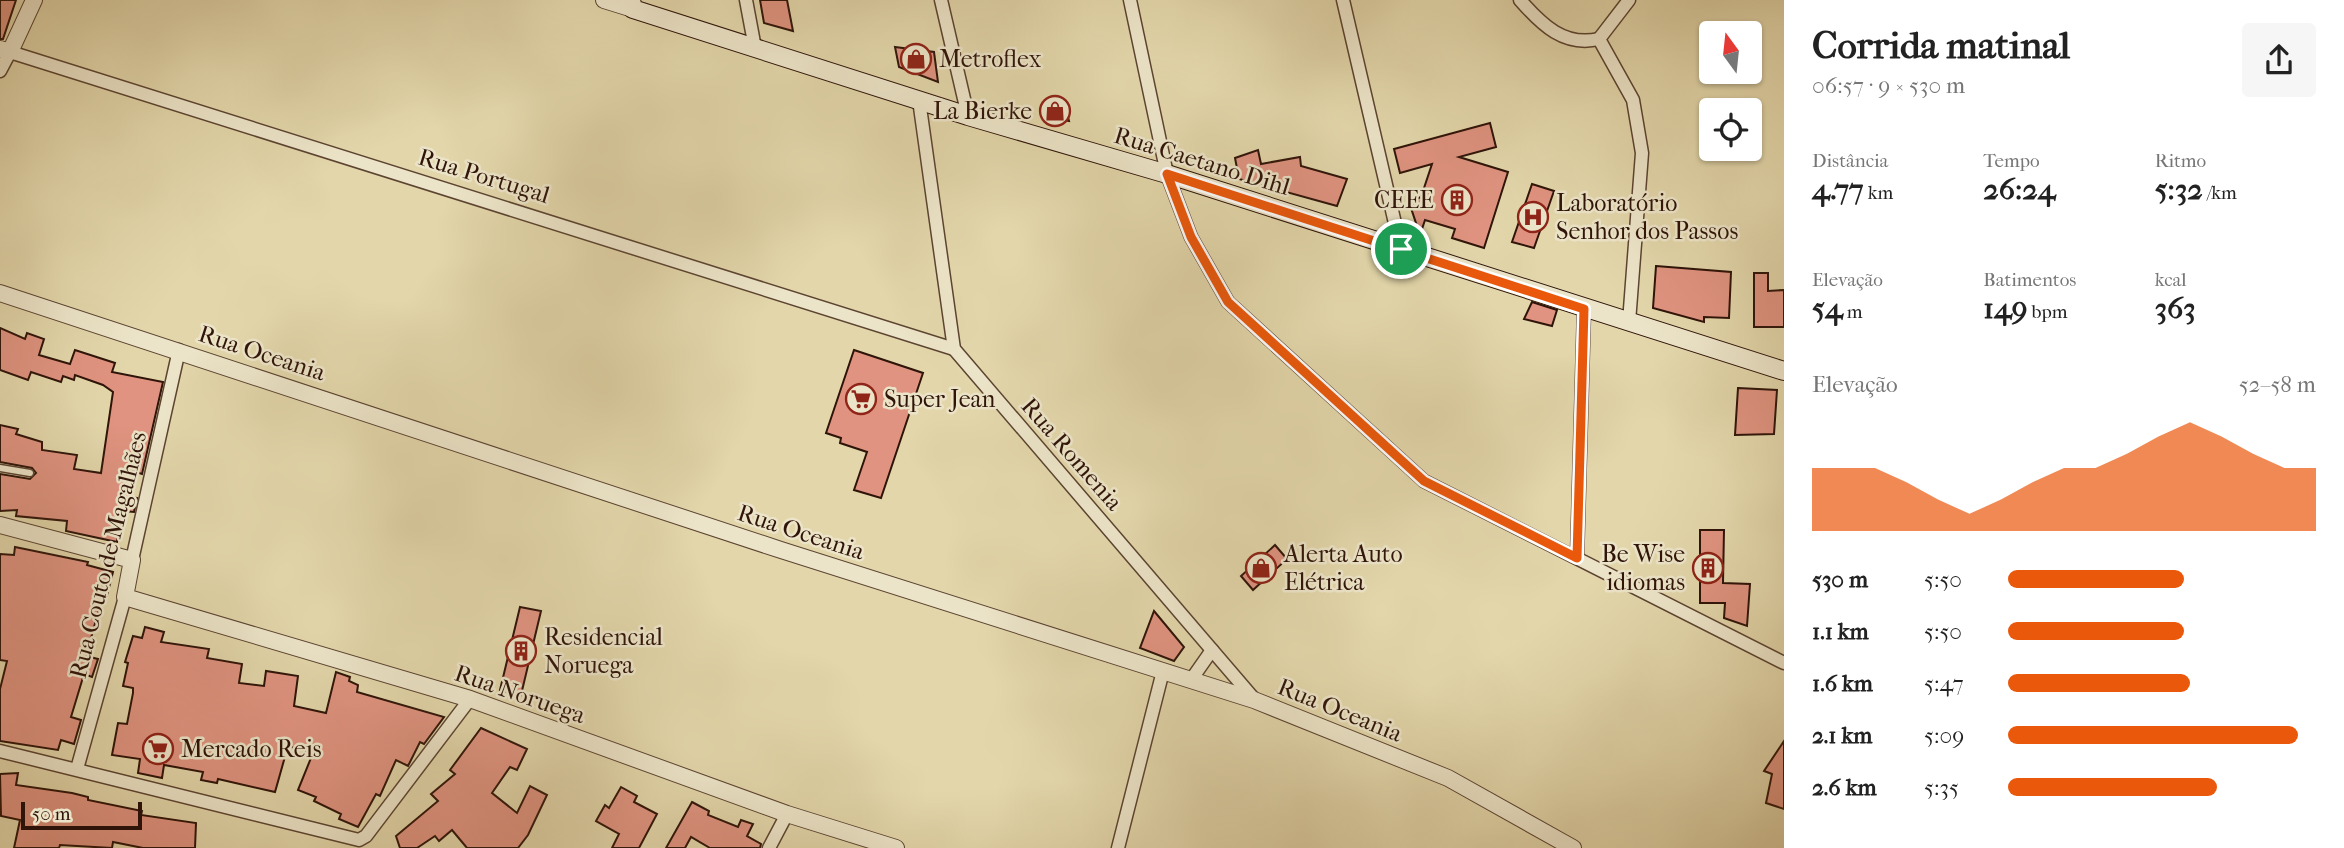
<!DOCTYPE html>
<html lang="pt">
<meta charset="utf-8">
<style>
body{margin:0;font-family:"IM FELL French Canon",serif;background:#f6f6f6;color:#222;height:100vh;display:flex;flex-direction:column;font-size:26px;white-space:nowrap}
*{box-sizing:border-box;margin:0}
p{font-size:23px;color:#767676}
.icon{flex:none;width:38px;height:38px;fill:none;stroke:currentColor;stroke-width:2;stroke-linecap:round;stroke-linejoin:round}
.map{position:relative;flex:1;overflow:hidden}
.drawer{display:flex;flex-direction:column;background:#fff;width:560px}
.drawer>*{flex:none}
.needle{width:46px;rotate:345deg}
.controls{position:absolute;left:1699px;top:21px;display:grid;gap:14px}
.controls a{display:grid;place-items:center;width:63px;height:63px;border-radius:7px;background:#fff;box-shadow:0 2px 5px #0004;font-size:35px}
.scale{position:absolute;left:21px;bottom:18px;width:121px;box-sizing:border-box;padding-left:7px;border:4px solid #2f1409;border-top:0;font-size:19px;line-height:24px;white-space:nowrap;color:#2f1409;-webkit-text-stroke:5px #ece4c8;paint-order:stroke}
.pin{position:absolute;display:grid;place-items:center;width:60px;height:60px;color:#fff;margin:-30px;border:4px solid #fff;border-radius:50%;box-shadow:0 2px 7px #0007}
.round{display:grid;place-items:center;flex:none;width:74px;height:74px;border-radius:7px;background:#f6f6f6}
.headline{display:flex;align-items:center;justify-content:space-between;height:119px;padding:0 28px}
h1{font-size:38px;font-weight:700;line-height:52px}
.stats{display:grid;grid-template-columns:repeat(3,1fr);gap:10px;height:119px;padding:7px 28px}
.stats div{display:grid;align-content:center}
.stats b{font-size:30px;font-weight:700}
.stats small{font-size:19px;font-weight:400}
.stats p{font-size:19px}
.chart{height:196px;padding:14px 28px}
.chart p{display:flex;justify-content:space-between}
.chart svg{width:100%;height:126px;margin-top:7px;fill:#ea580c;opacity:.7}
ul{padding:0 28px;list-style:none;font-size:23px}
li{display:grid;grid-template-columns:112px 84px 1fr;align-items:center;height:52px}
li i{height:18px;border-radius:9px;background:#ea580c}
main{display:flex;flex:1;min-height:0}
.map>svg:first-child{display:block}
</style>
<main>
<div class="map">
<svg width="1784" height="848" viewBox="0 0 1784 848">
<rect width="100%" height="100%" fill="#e2d6aa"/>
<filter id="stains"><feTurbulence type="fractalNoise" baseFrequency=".00286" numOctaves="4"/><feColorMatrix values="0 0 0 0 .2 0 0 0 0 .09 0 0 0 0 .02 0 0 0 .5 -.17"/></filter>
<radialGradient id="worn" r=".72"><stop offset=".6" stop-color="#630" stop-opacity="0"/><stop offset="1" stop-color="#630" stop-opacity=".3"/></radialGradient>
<g fill="#df9380" stroke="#2f1409" stroke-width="2">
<path d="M0,0h16l-13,39h-3z"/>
<path d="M760,0h27l6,31 -29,-8z"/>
<path d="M895,47l39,5 4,30 -39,-15z"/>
<path d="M1064,101l5,20 -24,-4 -1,-13z"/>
<path d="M1490,123l6,24 -37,10 49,15 -24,76 -32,-10 3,-9 -30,-9 -5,15 -11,-33 12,-5 11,-33 -32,9 -6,-24z"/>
<path d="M1258,150l3,14 39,-7 1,9 46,13 -10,27 -98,-27 -4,-21z"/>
<path d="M1532,184l22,7 -20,57 -22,-6z"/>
<path d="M1656,266l75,6 -2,46 -25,-1v5l-51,-14z"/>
<path d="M1754,273h14v18l16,-1v37h-30z"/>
<path d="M1532,302l25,8 -5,16 -28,-7z"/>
<path d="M0,328l25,11 2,-6 17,6 -5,16 31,9 5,-14 40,13 -3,9 51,10 -21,92 -9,-3 -5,25 9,2 -3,14 -11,-1 -6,31 -51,-11 1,-10 -51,-5 1,-6 -17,1v-37l30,5 6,-6 -4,-5 -32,-6v-37l18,4 -2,5 26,8v8l35,5 -3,14 27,4 12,-81 -10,-7 -28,-10 -1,5 -11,-4 -2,6 -30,-10 -3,8 -28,-10z"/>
<path d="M854,350l69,23 -42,125 -27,-8 13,-38 -27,-9 1,-5 -15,-5z"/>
<path d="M1738,388l39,2 -3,44 -39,1z"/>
<path d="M1700,530h24l-1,53 27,1 -3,42 -23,-8 1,-15h-25z"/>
<path d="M1275,545l12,14 -34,31 -12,-14z"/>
<path d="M15,547l73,15 -1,3 26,7 -8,31 -4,-1 -15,54 12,3 -6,18 -8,-3 -13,43 10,3 -7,24 -13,-4 -3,10 -58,-9v-52l7,-28 -7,-1v-106l14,1z"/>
<path d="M520,607l21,4 -20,84 -21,-5z"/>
<path d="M1154,611l30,36 -10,14 -34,-13z"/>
<path d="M145,627l19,5 -3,10 48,7 -2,9 35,6 -3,19 25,3 2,-15 32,5 -4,30 32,7 10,-41 14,5 -1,4 9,4 -1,7 87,25 -20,27 -4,-2 -12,24 -12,-6 -16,36 -4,-2 -18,33 -19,-8 2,-5 -27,-13 2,-4 -18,-7 15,-37 -25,-7 -13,46 -57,-13 -1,4 -16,-3 2,-8 -39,-7 -2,13 -24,-5 2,-14 -28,-4 6,-32 9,1 6,-31v-5l-10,-2 5,-23 -3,-1 8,-26 9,2z"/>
<path d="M481,728l46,21 -10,21 -7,-3 -18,26 25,20 13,-27 17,9 -19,40 -10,13h-51l-15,-18 -13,11 -4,-5 -18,12h-17l-4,-12 42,-35 -7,-7 24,-20 -5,-4z"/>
<path d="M1784,741v68l-18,-6 6,-29 -8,-3z"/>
<path d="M18,773l-2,12 56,8 16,4v3l54,11 -1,4 55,8 -1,25h-52l-30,-6 -1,6 -52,-3 -1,3h-45l6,-28 -19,-4 -1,-42z"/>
<path d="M621,787l16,9 -3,6 23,12 -18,34h-27l7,-14 -23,-13 9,-16 4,3z"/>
<path d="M692,802l17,9 -1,4 30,12 3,-7 12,4 -6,12 14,8 -1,4h-50l-19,-11 -6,11h-19z"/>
</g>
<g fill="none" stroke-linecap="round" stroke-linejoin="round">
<g stroke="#5c4431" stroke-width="9">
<path id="service" d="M0,468l30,5"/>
</g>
<g stroke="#5c4431" stroke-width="15">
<g id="minor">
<path d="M746,0l9,48"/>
<path d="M941,0l27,116"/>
<path d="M1130,0l37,174 24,63 37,65 196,179 360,182"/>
<path d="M1343,0l58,249"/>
<path d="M1520,0c22,25 44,47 79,39"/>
<path d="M1599,39l34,61 9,53 -13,169"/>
<path d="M1599,39l30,-39"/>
<path d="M0,71l10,-19 944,297"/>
<path d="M919,100l35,249 300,350"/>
<path d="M1577,558l7,-249"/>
<path d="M132,560l47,-210"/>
<path d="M1191,680l21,-30"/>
<path d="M0,751l359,89 7,-4 104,-137"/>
<path d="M77,769l48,-172"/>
<path d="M769,848l18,-34"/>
<path d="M1118,848l45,-177"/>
</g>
</g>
<g stroke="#5c4431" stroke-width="18">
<g id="tertiary">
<path d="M604,0l29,9"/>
<path d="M0,49l10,3 24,-52"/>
<path d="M0,293l781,257 473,150 194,78 125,70"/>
<path d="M0,525l132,35 -7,37 345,102 317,115 109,34"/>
</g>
</g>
<g stroke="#2f1409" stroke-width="20">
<path id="secondary" d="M631,0l2,9 335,107 199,58 617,197"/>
</g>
<use href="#service" stroke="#ece4c8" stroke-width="6"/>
<use href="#minor" stroke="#ece4c8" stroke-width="12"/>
<use href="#tertiary" stroke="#ece4c8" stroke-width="16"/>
<use href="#secondary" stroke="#ece4c8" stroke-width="18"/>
</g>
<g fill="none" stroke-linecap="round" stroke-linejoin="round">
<g stroke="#fff" stroke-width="14">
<path id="route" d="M1167,174l417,135 -7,249 -153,-77 -196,-179 -37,-65z"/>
</g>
<use href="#route" stroke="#ea580c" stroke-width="9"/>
</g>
<defs>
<g id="shop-ring" transform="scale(1.575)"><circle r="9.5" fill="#ece4c8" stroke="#8f2418" stroke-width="1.5"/><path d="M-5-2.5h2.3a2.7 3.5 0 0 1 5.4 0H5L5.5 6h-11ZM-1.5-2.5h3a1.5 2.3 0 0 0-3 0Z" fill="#8f2418"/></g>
<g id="building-ring" transform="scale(1.575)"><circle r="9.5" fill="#ece4c8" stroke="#8f2418" stroke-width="1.5"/><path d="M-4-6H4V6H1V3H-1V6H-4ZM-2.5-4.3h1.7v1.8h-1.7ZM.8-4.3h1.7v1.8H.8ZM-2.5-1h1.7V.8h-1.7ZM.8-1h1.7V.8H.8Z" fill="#8f2418"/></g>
<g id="hospital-ring" transform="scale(1.575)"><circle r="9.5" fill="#ece4c8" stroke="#8f2418" stroke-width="1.5"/><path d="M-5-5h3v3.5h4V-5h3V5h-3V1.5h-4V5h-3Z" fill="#8f2418"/></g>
<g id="supermarket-ring" transform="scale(1.575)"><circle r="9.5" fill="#ece4c8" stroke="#8f2418" stroke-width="1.5"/><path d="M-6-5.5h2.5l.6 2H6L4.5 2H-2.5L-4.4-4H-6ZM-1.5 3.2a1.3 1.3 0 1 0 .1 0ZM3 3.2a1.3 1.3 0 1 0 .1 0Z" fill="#8f2418"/></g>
</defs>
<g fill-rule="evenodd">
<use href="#shop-ring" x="916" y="59"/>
<use href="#shop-ring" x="1055" y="111"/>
<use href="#building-ring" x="1457" y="200"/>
<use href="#hospital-ring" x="1533" y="217"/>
<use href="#supermarket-ring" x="861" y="399"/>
<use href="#shop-ring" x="1261" y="568"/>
<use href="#building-ring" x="1708" y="568"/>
<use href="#building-ring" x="521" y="651"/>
<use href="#supermarket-ring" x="158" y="749"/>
</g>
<g text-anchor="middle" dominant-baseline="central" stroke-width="5" stroke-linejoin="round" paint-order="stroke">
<g font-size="24" fill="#2f1409" stroke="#ece4c8" text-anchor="start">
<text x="939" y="59">Metroflex</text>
<text x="1032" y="111" text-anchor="end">La Bierke</text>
<text x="1434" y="200" text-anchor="end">CEEE</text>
<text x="1556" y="203">Laboratório<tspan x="1556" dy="28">Senhor dos Passos</tspan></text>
<text x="884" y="399">Super Jean</text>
<text x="1284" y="554">Alerta Auto<tspan x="1284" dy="28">Elétrica</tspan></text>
<text x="1685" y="554" text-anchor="end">Be Wise<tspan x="1685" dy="28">idiomas</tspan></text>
<text x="544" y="637">Residencial<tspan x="544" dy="28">Noruega</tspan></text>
<text x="181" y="749">Mercado Reis</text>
</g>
<g font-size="24" fill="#2f1409" stroke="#ece4c8">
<text transform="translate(1202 161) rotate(17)">Rua Caetano Dihl</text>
<text transform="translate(484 176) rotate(17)">Rua Portugal</text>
<text transform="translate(262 353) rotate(18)">Rua Oceania</text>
<text transform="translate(1072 454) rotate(49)">Rua Romenia</text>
<text transform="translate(801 532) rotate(18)">Rua Oceania</text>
<text transform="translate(108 555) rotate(-76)">Rua Couto de Magalhães</text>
<text transform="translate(520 694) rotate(19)">Rua Noruega</text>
<text transform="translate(1340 710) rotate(22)">Rua Oceania</text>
</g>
</g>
<rect width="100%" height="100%" filter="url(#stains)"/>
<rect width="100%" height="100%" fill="url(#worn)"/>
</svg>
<div class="controls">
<a><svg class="needle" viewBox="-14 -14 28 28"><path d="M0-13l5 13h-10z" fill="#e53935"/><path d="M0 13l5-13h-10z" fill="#767676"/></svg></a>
<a><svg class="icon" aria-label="locate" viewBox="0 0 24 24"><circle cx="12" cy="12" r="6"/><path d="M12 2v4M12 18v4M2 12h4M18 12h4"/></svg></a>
</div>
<div class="scale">50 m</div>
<div class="pin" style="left:1401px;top:249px;background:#1e9e55"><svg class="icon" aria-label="arrive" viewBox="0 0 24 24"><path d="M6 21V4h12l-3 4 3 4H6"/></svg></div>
</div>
<section class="drawer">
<div class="headline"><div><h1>Corrida matinal</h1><p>06:57 · 9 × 530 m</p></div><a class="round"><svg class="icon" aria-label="share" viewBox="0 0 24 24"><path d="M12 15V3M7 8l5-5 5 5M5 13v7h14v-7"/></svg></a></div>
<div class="stats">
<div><p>Distância</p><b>4.77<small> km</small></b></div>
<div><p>Tempo</p><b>26:24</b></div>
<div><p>Ritmo</p><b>5:32<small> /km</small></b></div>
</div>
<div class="stats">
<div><p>Elevação</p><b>54<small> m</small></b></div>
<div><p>Batimentos</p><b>149<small> bpm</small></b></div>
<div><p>kcal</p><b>363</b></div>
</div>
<div class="chart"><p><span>Elevação</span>52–58 m</p>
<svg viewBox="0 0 160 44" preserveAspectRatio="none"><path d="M0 44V22L10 22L20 22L30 27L40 33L50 38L60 33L70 27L80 22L90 22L100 17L110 11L120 6L130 11L140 17L150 22L160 22V44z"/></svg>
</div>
<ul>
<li><b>530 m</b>5:50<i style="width:57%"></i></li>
<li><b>1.1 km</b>5:50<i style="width:57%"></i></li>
<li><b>1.6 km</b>5:47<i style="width:59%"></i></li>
<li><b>2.1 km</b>5:09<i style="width:94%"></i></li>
<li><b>2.6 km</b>5:35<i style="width:68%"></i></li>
</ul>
</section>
</main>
